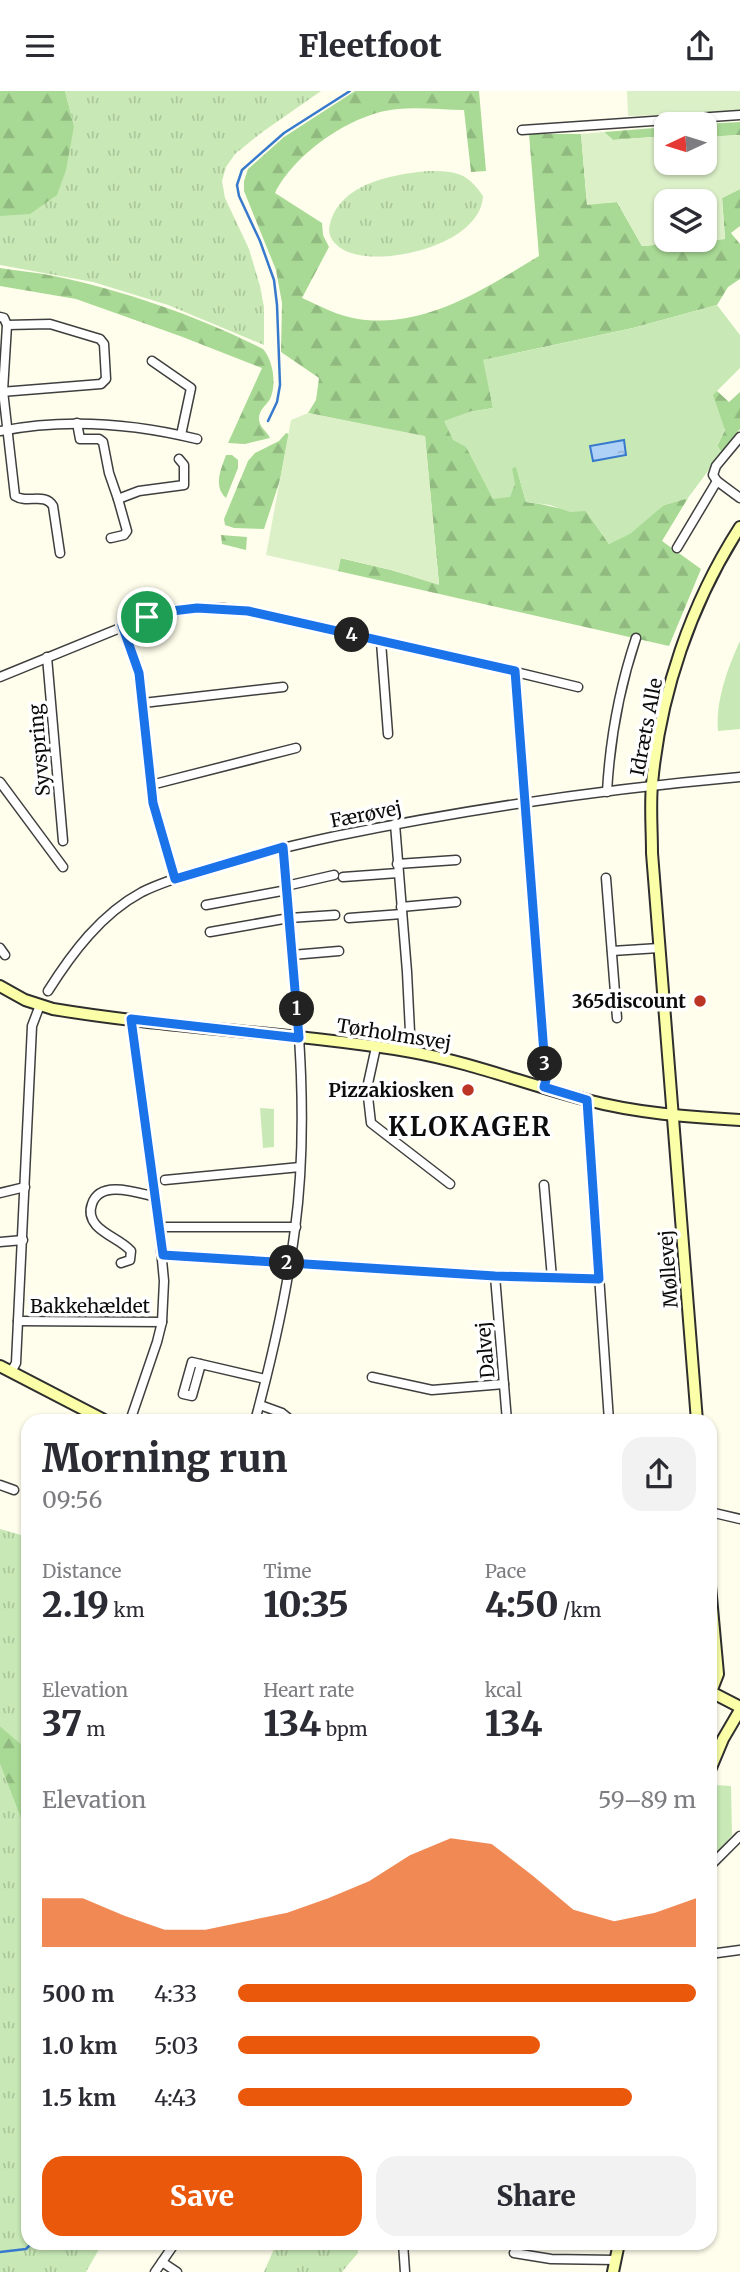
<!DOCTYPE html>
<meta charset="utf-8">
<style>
body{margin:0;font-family:Merriweather,serif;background:#f2f2f3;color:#2b2b33;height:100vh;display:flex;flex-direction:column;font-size:26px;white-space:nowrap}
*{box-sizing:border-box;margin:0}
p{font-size:23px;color:#7c7c81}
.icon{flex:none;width:38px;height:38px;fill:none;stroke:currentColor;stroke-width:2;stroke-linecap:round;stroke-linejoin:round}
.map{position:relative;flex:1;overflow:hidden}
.panel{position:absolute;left:21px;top:1323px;width:696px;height:836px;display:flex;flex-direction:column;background:#fff;border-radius:21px;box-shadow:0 2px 5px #0004}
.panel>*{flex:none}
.needle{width:46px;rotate:266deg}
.buttons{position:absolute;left:654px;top:21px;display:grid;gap:14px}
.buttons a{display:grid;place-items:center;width:63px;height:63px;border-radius:14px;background:#fff;box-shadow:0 2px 5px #0004;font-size:35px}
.pin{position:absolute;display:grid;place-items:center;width:60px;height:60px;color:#fff;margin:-30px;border:4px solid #fff;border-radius:50%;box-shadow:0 2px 7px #0007}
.km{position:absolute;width:35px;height:35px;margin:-18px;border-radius:50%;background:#222;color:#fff;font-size:19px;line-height:35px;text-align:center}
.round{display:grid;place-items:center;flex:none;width:74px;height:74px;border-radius:21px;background:#f2f2f3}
.overview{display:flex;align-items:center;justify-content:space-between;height:119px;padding:0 21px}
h1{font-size:38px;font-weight:800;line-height:52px}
.metrics{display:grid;grid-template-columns:repeat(3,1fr);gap:10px;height:119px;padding:7px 21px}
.metrics div{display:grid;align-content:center}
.metrics b{font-size:35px;font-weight:800}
.metrics small{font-size:19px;font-weight:400}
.metrics p{font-size:19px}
.chart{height:196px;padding:14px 21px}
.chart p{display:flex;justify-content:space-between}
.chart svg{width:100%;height:126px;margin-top:7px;fill:#ea580c;opacity:.7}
.action{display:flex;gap:14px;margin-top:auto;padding:14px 21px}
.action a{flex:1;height:80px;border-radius:21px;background:#ea580c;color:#fff;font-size:28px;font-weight:800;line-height:80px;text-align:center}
.action a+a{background:#f2f2f3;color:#2b2b33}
ul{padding:0 21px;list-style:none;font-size:23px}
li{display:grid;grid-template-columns:112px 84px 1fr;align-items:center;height:52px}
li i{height:18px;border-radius:9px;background:#ea580c}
header{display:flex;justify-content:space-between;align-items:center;height:91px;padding:0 21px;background:#fff;font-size:32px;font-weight:800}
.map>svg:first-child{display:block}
</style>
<header><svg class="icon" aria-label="menu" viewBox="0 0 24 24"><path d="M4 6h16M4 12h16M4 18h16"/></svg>Fleetfoot<svg class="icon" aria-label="share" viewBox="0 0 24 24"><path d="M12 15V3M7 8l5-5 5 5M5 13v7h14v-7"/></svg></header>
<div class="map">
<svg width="740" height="2181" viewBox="0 0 740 2181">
<defs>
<pattern id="grass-tufts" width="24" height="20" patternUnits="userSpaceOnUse" patternTransform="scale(1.75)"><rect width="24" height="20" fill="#c8e9b6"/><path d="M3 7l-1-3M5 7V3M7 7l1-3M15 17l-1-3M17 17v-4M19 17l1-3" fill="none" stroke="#abc79b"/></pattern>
<pattern id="forest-firs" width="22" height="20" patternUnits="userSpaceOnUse" patternTransform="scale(1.75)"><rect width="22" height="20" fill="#a9da95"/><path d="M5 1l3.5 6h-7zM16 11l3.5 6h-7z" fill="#90ba7f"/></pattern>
<pattern id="water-ripples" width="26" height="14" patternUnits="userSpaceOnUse" patternTransform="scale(1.75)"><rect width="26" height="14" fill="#b0d1f6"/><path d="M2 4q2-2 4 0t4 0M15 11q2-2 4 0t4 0" fill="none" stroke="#96b2d2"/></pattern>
</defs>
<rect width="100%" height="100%" fill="#fffeec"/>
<g fill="url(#grass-tufts)">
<path d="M65,0h256l-60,42 -26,21 -9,13 -4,14 3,17 24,51 11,37 4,21v38l-96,-40 -75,-23 -93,-17v-49l74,-90z"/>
<path d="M427,80c28,0 40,1 56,25 -2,48 -97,71 -135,56 -12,-5 -22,-15 -18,-28 11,-41 61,-49 97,-53z"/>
<path d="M0,1438l28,8v213l-28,-24z"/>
<path d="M0,1673l28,73v406l74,1 -16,28h-86z"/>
<path d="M247,2153h111v9l-16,19h-78l10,-23z"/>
</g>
<g fill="url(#forest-firs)">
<path d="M0,0h65l9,35 -8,44 -9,25 -27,19 -30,2z"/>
<path d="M355,0h124l7,80 -15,1 -7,-62c-21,0 -44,-3 -66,-1 -46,4 -103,44 -123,84l47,30 1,12 6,12 -27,51c18,8 36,18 56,21 67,10 126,-30 181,-63l-10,-122h52l6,70 30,-2 25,44 83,-7 -3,-41 18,-9v37l-9,7 9,11v35l-12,8 -11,18 -84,23 -149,32 9,48 -24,4 -16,27 13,7 27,52 19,-30 4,-2 10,36c21,2 40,10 60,9l23,33 55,-39 24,-7 -26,43 39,28 -32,77 -331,-75 2,-13 51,12 48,14 -14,-147 -117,-24 8,-13 3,-22 -38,-26 1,-49 -6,-33 -32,-79v-10l4,-12 36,-32z"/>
<path d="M740,31v13l-35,2v-13h-2z"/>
<path d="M667,36v9l-54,4 -9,-8z"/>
<path d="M0,177c18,3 36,4 54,8 71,15 144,40 209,73 10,11 14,36 7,50 -4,7 -11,10 -11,20 0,8 8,12 11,19l-25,6 -17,-1 34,-75 -82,-32 -104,-37 -76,-13z"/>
<path d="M690,288l27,12 12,11 11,-10v37l-18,23 -5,-6 8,-16z"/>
<path d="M286,342l3,1 -9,46 -16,49 -30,-1 -9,-3 -1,-6 24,-58 7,-8 24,-12z"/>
<path d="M226,364h6l6,5v8l-12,30c-13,-12 -5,-29 0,-43z"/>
<path d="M221,444l26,2 -1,13 -24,-6z"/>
<path d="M0,1635l28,24v87l-28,-73z"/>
</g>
<g fill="#c8e9b6">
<path d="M717,214l23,30v33l-27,27 12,35 -8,16 5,6 -34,46 -24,7 -34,29 -21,10 -23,-33 -16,1 -20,-7 -24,-3 -10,-35 -4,1 3,16 -5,13 -17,2 -27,-52 -13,-7 -9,-19 25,-9 24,-4 -10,-48 150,-32z"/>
<path d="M740,550v88l-22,2c-3,-29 10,-64 22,-90z"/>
<path d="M260,1017l14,1v38l-11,1z"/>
<path d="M715,1694l16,1 1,49 -21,24v-61z"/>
</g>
<g fill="#dcf0c8" fill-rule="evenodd">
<path d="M627,0h113v22l-112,3z"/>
<path d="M604,41l9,8 54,-4v27h38v-26l35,-2v54l-18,9 3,41 -83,7 -25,-44 -30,3 -6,-71zM667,110h38v39h-38z"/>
<path d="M308,322l117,23 14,149 -48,-15 -50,-12 -3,13 -72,-16 25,-135z"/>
</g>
<path fill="url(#water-ripples)" stroke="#377acd" stroke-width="2" d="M624,349l2,15 -33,6 -3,-15z"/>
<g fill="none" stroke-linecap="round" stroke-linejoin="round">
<g stroke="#377acd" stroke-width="2.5">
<path d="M268,330l9,-19 3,-17 -3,-80 -3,-25 -14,-39 -21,-45 -2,-11 5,-15 42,-37 66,-42"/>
<path d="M0,2161l26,-3 6,-6"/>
</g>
<g stroke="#3f3f3f" stroke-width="11">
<g id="street">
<path d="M522,39l218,-15"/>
<path d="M0,226l4,1 3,7 -4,66 12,105c12,8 30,-4 38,10l7,47"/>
<path d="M152,270l39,27 -10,47"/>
<path d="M1,301l100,-8 5,-5 -2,-35 -4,-5 -50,-15 -43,1"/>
<path d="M77,332l3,16h19l4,3 6,31 9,26 21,-8 45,-6v-20l-5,-6"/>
<path d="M0,340c66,-13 132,-8 197,8"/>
<path d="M740,346l-24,29 -3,9 4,6 23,17"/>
<path d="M111,447l13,-3 3,-4 -9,-32"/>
<path d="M677,457l40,-67"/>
<path d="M122,534l17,48 14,130 22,76"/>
<path d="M381,551l7,92"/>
<path d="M47,566l16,184"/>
<path d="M515,580l31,409 -2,7"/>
<path d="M0,586l147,-60 50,-9h26l25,3 133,31 44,8 153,37"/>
<path d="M143,612l140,-16"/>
<path d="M0,691l63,85"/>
<path d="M151,694l145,-37"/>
<path d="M607,701c3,-54 12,-103 29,-154"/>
<path d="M395,733l12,148 4,80"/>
<path d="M397,773l59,-4"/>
<path d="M343,786l55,-4"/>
<path d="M606,787l11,140"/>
<path d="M286,795l48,-11"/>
<path d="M206,814l81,-15"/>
<path d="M401,816l55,-5"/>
<path d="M349,827l53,-4"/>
<path d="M210,841l79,-14 46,-3"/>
<path d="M0,857l5,7"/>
<path d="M612,860l47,-3"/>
<path d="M292,864l47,-4"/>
<path d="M48,900c24,-38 53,-77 94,-99 22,-11 47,-18 70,-25 41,-12 82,-22 124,-31 133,-27 269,-47 404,-59"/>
<path d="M376,956l-9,41 4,35 79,61"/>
<path d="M587,1009l22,321"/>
<path d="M165,1089l135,-13"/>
<path d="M544,1094l8,93"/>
<path d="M0,1102l25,-6"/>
<path d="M160,1136h136"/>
<path d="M0,1151l23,-2"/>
<path d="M163,1164l332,21 104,3"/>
<path d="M121,1172l9,-3 1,-9c-10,-11 -25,-15 -35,-26 -5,-6 -7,-13 -4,-21 8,-25 46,-11 64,-7"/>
<path d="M495,1185l12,145"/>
<path d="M18,1230l144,1"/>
<path d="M201,1273l-9,32 -9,-2 9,-32 73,17"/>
<path d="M11,1281l5,-9 16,-337 8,-21"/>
<path d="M372,1286l60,13 72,-6"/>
<path d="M260,1314l22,8 10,8"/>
<path d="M130,1330l27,-79 5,-20 2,-41 -8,-84 -25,-178"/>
<path d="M255,1330c17,-63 32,-128 40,-192 17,-127 -2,-256 -12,-382"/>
<path d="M0,1394l14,5"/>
<path d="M710,1421l30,7"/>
<path d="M710,1775l30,-30"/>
<path d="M710,1863l30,-4"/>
<path d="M403,2152l2,29"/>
<path d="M514,2162l37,6 65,1"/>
<path d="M162,2171l15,10"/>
<path d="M155,2181l20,-29"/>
</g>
</g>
<g stroke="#2e2e2e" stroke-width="14">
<g id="secondary">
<path d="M0,895l25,14 28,9c119,20 240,23 359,43 61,11 116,33 175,48 49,13 102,17 153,20"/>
<path d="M0,1275l106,55"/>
<path d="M697,1330l-45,-568c0,-23 -2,-46 0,-69 8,-90 39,-181 88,-257"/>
<path d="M710,1495l8,88 -7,18 29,15"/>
<path d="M710,1679l13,-31 17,-29"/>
<path d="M613,2181l6,-29"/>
</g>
</g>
<use href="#street" stroke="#fff" stroke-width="8"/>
<use href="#secondary" stroke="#fbffa7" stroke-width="10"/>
</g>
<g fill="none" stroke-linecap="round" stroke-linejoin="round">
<g stroke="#fff" stroke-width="14">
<path id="route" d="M197,517l51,3 267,60 31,409 -2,7 43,13 12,179 -104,-3 -332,-21 -32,-236 168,19 -16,-191 -108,32 -22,-76 -14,-130 -17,-48 50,-14z"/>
</g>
<use href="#route" stroke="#1a73e8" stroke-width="9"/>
</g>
<g fill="#bc3524" stroke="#fff" stroke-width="2.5">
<circle cx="700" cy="910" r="7"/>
<circle cx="468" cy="999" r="7"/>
</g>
<g text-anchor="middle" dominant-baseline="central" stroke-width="7" stroke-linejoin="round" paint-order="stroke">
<g font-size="19" fill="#0c0c0c" stroke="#fff">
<text transform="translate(646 636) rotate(-79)">Idræts Alle</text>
<text transform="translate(39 659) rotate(-95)">Syvspring</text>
<text transform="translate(366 723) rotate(-11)">Færøvej</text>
<text transform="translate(394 943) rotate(9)">Tørholmsvej</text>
<text transform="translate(668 1178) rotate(-94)">Møllevej</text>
<text x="90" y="1215">Bakkehældet</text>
<text transform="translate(485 1259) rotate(-95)">Dalvej</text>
</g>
<g font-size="19" font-weight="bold" fill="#0c0c0c" stroke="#fff" text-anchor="end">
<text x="686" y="910">365discount</text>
<text x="454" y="999">Pizzakiosken</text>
</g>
<g font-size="26" font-weight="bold" letter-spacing="2" fill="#0c0c0c" stroke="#fff">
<text x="470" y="1035">KLOKAGER</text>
</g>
</g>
</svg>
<div class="buttons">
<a><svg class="needle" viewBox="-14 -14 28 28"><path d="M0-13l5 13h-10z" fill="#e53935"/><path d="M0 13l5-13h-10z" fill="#7c7c81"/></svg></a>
<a><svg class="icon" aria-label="layers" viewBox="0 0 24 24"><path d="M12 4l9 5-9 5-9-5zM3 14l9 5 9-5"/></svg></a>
</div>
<div class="pin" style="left:147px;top:526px;background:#1e9e55"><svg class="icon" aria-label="arrive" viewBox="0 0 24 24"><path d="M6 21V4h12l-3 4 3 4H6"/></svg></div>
<b class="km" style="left:297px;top:918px">1</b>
<b class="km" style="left:287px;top:1172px">2</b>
<b class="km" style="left:545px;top:973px">3</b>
<b class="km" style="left:352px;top:544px">4</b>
<section class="panel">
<div class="overview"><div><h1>Morning run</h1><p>09:56</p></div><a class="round"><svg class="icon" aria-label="share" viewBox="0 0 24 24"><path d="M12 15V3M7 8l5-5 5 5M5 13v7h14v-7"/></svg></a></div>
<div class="metrics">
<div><p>Distance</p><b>2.19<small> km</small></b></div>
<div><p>Time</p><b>10:35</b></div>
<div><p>Pace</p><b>4:50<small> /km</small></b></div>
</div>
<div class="metrics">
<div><p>Elevation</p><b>37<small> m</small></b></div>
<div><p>Heart rate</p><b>134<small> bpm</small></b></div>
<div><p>kcal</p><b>134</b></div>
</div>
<div class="chart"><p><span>Elevation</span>59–89 m</p>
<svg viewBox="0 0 160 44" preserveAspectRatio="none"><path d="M0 44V27L10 27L20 33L30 38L40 38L50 35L60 32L70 27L80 21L90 12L100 6L110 8L120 19L130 31L140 35L150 32L160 27V44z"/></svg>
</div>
<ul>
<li><b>500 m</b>4:33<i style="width:100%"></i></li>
<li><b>1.0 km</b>5:03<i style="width:66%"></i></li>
<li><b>1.5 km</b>4:43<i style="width:86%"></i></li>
</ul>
<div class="action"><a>Save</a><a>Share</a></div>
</section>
</div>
